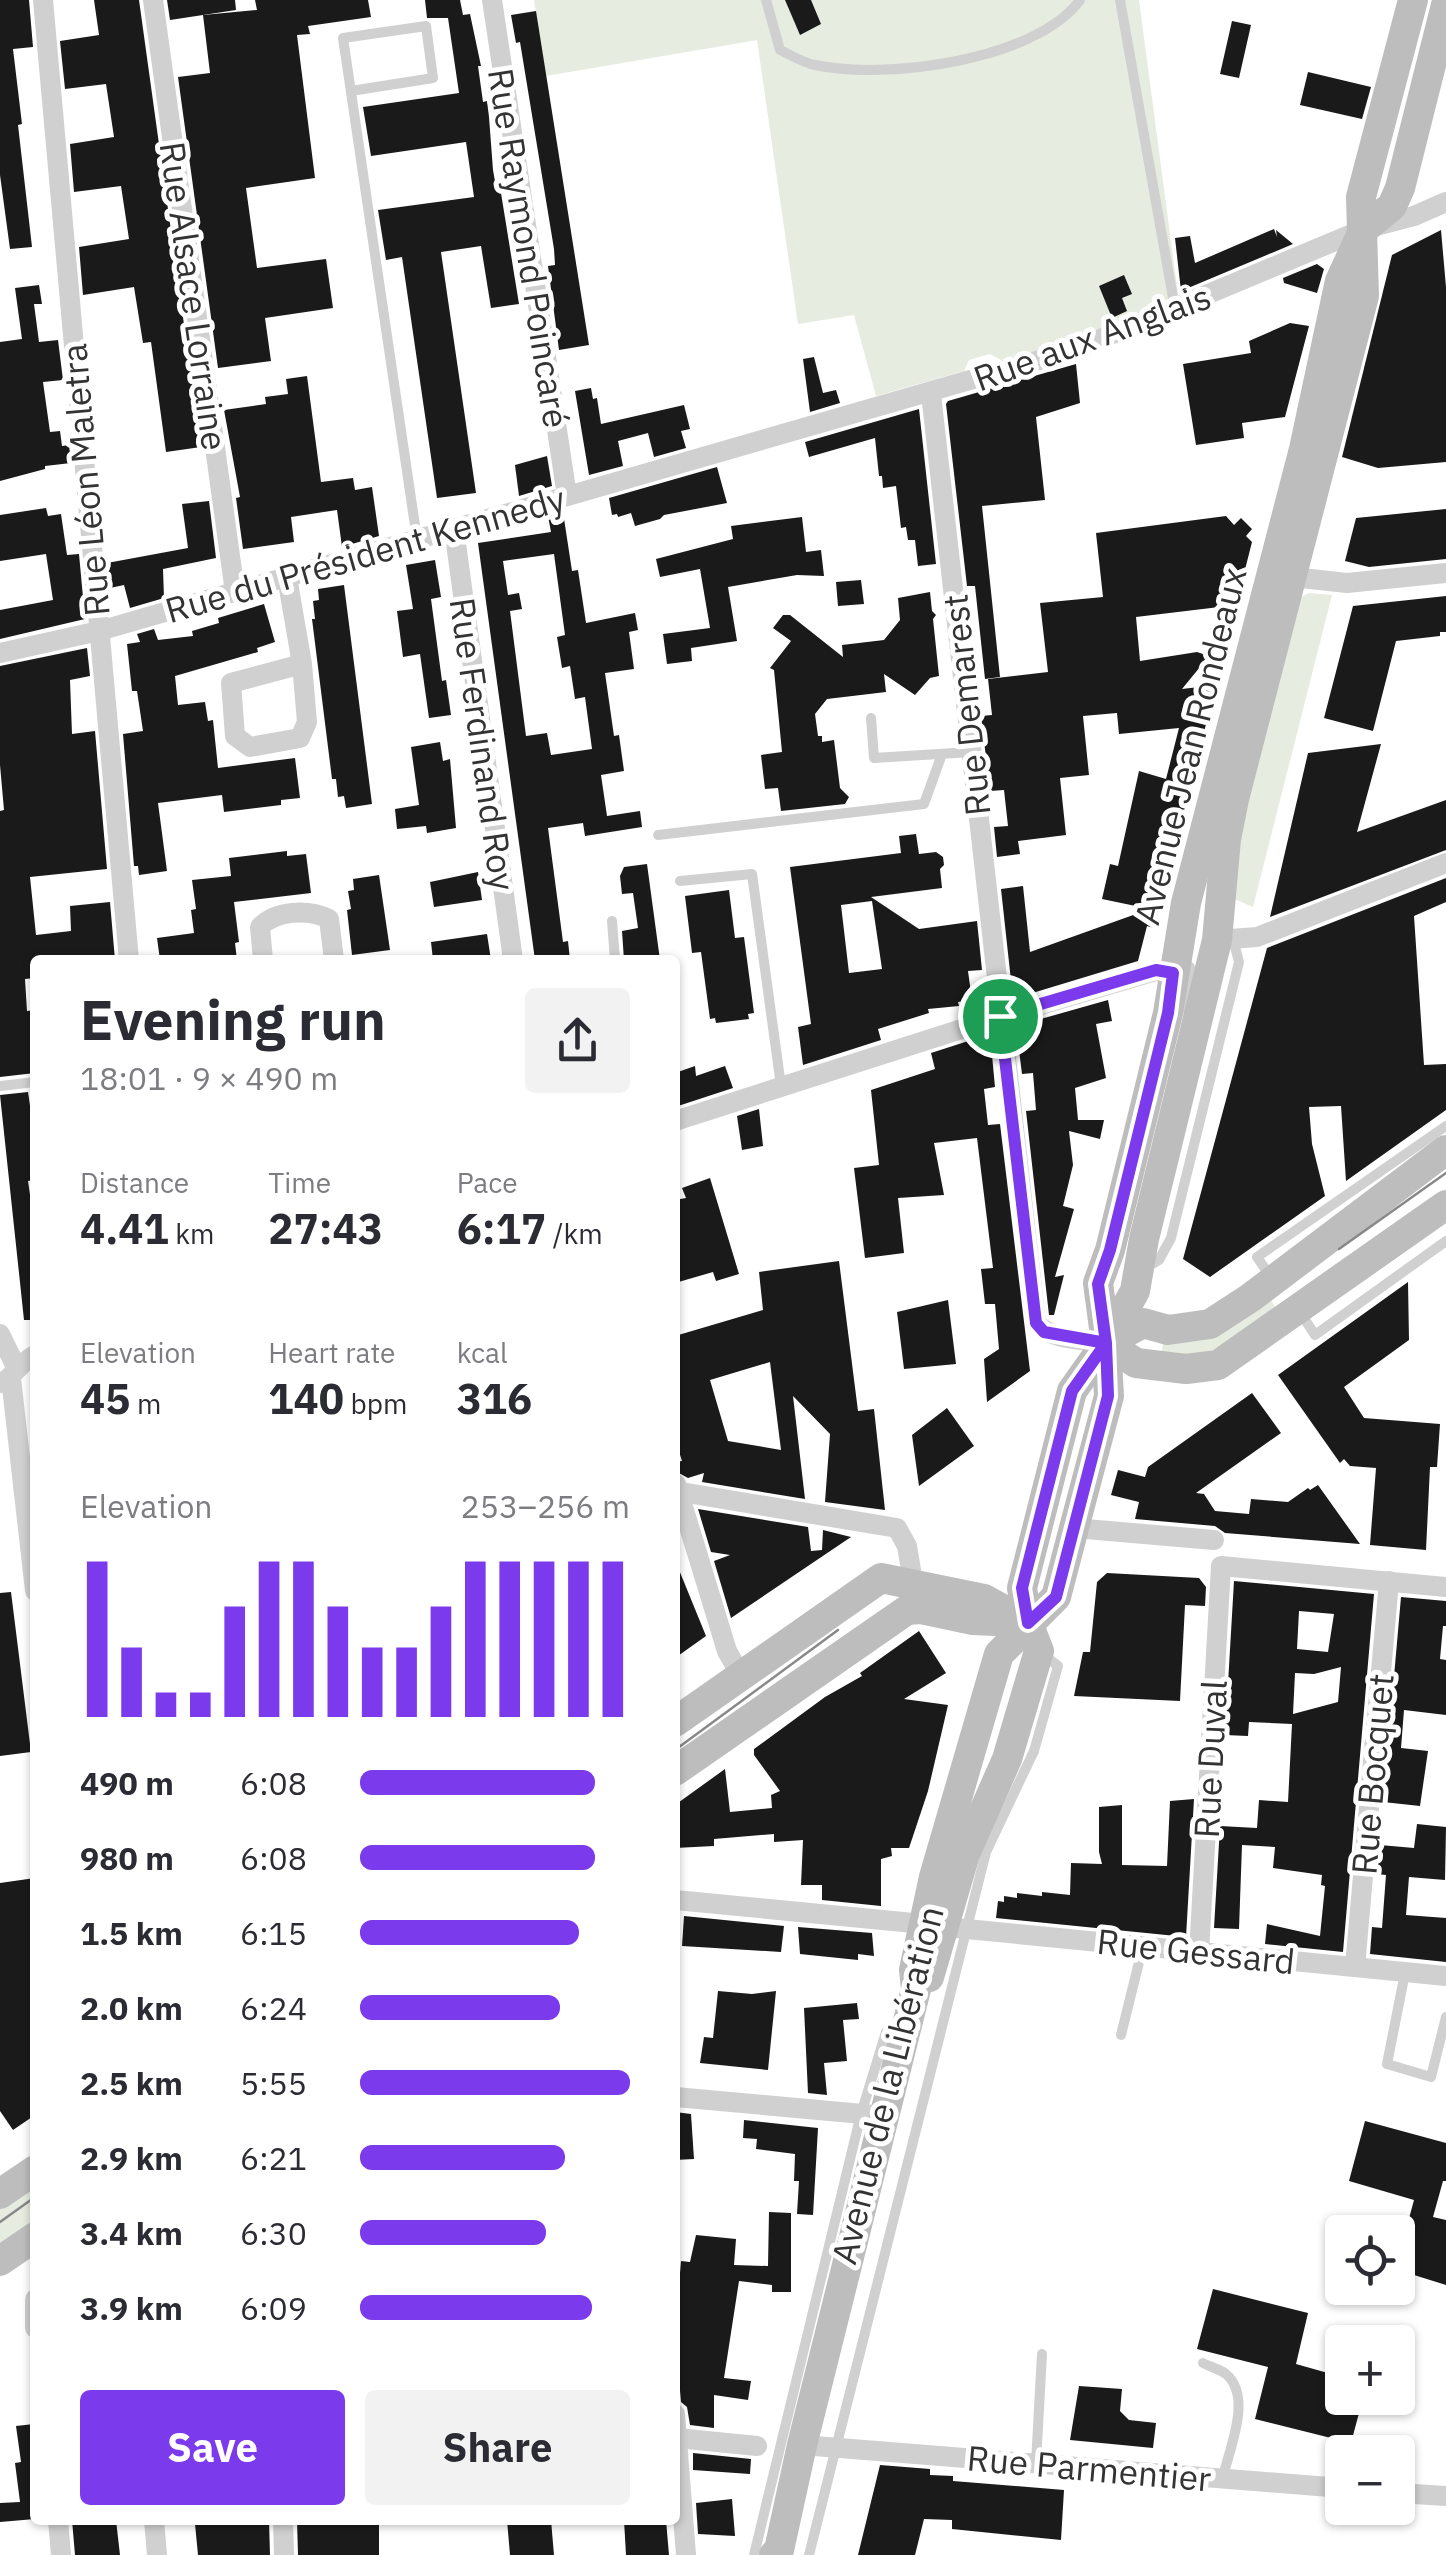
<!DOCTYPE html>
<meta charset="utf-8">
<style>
body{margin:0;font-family:"IBM Plex Sans",sans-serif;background:#f2f2f3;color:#2b2b33;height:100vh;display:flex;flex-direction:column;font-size:38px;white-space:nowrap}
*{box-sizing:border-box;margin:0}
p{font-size:32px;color:#7c7c81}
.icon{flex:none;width:55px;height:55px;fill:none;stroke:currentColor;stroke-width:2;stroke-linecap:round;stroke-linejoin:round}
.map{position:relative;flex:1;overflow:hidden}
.panel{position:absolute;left:30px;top:955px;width:650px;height:1570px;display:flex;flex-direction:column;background:#fff;border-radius:10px;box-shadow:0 2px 8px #0004}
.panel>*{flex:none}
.fabs{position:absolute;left:1325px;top:2215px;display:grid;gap:20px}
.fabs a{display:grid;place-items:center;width:90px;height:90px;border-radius:10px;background:#fff;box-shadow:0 2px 8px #0004;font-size:50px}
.pin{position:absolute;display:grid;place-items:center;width:85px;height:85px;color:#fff;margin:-42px;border:5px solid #fff;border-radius:50%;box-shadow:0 2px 10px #0007}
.round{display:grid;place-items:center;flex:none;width:105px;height:105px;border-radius:10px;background:#f2f2f3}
.summary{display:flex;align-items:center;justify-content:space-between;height:170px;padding:0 50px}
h1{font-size:55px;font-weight:800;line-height:75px}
.metrics{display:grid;grid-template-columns:repeat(3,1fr);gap:15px;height:170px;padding:10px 50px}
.metrics div{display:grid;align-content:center}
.metrics b{font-size:42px;font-weight:800}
.metrics small{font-size:28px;font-weight:400}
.metrics p{font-size:28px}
.chart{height:280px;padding:20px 50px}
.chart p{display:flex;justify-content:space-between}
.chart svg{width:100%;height:180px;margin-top:10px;stroke:#7c3aed;stroke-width:6}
.cta{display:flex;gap:20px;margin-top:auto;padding:20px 50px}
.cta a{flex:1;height:115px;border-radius:10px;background:#7c3aed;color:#fff;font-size:40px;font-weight:800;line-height:115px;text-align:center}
.cta a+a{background:#f2f2f3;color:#2b2b33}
ul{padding:0 50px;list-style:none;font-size:32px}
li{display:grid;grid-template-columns:160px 120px 1fr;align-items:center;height:75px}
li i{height:25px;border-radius:12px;background:#7c3aed}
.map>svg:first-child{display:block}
</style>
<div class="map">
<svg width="1446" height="2555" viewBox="0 0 1446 2555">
<rect width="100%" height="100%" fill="#fff"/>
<g fill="#e6ecdf">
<path d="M534,0h605l39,295 -109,47 -68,18 -11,-6 -21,6 -5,11 -88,25 -22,-81 -56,9 -41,-284 -211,36z"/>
<path d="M1309,593l23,2 -79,312 -23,-10 7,-67 62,-232z"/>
<path d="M1267,1295l10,14c-46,33 -56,50 -116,45l3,-13z"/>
<path d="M35,2176v52l-35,25v-52z"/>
</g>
<g fill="#1a1a1a" fill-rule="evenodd">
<path d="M0,0h29l4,47 -20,2 9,75 -4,1 14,122 -22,2 -10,-74z"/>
<path d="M94,0h45l62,447 -35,5 -15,-110 -8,1 -9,-56 -51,8 -4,-48 50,-8 -8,-53 -47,6 -4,-48 44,-7 -8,-53 -41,5 -5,-48 39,-6z"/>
<path d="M167,0h68l1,10 -66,10z"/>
<path d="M255,0h113l3,17 -63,9 2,8 -13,1 18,143 -69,10 11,80 69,-9 7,49 -68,10 6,43 -53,7 -40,-291 32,-4 -7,-58 54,-5z"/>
<path d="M425,0h35l3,15 7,-1 11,52h-3l5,36 4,-1 2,16 4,53 3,17h4l19,117 -28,4 -10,-62 -40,6 35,241 -39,5 -35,-241 -16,3 -8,-50 96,-13 -8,-55 -95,14 -8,-49 96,-14 -11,-75h-21z"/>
<path d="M785,0h26l10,24 -21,11z"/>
<path d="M536,11l53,334 -30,5 -11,-84 7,-1 -1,-16 -34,-207 -4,1 -5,-28z"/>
<path d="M1232,21l19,4 -12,53 -19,-4z"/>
<path d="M1308,72l63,15 -9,32 -62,-14z"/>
<path d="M1274,229l3,8 -1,-7 17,14 -112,47 -6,-53 15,-2 5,27z"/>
<path d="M1441,230l5,57v175l-68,6 -36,-11 50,-202z"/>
<path d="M1317,264l7,5 -7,24 -33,-10 -1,-5z"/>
<path d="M1124,275l8,19 -10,4 5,13 -15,7 -13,-32z"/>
<path d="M39,285l3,19h-8l5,38 19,-2 5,40 -20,2 7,50 10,-1 2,15 7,-1 2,18 -26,3v3l-45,12v-139l22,-3 -7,-51z"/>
<path d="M1290,323l19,3 -24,91 -43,6 2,15 -48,7 -13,-81 68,-11 -2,-12z"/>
<path d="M814,357l9,36 13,-3 4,13 -30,9 -7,-53z"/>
<path d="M1076,364l4,39 -44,14 9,83 -63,6 18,171 -15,2 -10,-93h-8l-21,-182 2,-3z"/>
<path d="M307,376l14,106 32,-4 2,12 17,-3 7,49 -37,11 -5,-37 -46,7 3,25 -51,7 -7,-51 4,-1 -16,-87 42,-6 -1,-7 23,-3 -2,-15z"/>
<path d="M591,388l2,11 4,-1 4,26 83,-19 6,24 -9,2 5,17 -32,9 -6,-24 -30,8 5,25 -34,9 -14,-84z"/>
<path d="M919,409l17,155 -18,2 -3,-26h-7l-2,-13 -5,1 -5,-42 -13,2 -1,-12h-3l-4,-38 -66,19 -4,-15z"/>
<path d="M547,456l5,30 -33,10 -4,-31z"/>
<path d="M717,467l10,36 -63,12 -4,4 -25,7 -4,-13 -13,4 -1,-3 -5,1 -3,-17z"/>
<path d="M209,501l7,57 -53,11 1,29 -34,10 -6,-23 -14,3 -3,-25 81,-15 -6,-44z"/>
<path d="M46,508l2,8 13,-2 6,41 12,-1 6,65 -85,20v-29l53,-10 -7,-46 -46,7v-46z"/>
<path d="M1446,509v50l-77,8 -24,-6 11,-43z"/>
<path d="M563,512l9,59 6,-1 8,53 49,-10 3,17 -9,2 5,37 -29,4 9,63 5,-1 5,36 -23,4 6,41 33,-5 2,16 -57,9 -2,-13 -35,5 15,114 5,-1 2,19h-35l-57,-417 73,-11 -3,-16zM554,554l11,81 -8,2 5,31 8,-2 5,33 10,-2 7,52 -41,6 -4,-22 -21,3 -16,-125 12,-2 -3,-16 -11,2 -5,-34z"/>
<path d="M1226,516l8,9 7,-7 11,11 -6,7 6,6 -16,63 -100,12 4,44 57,-9 12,4 -27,33 34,-4 -62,243 -7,-2 -9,35 -125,38 -12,-110 22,-3 7,66 120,-43 -48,-10 8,-35 8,2 21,-95 27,8 13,-51 -60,6 -2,-21 -34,3 6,59 -29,3 6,57 -48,6 2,13 -23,3 -3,-30 14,-1 -4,-36 -14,1 -9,-75 11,-1 -4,-36 60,-7 -8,-69 63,-6 -7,-64z"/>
<path d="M802,517l4,35 15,-2 3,26 -27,-1 -69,12 9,54 -46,7 1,13 -25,3 -4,-30 47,-6 -10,-59 -40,8 -4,-18 77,-20 -2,-13z"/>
<path d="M435,560l6,37 -10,2 11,82 4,-1 5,35 -22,3 -9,-64 -17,3 -6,-46 16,-2 -7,-44z"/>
<path d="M861,580l3,24 -26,2 -2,-24z"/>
<path d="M344,585l28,219 -26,4 -2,-12 -6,1 -2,-18h-4l-20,-160h3l-2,-18 6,-1 -1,-11z"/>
<path d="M930,592l2,19 4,4 -3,4 6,57 -9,2 -15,17 -31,-21 2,18 -59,7 -12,15 3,22h4v6l12,-2 6,48 9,9 -4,7 -64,7 -3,-23 -13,1 -4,-34 21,-3 -8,-82 -4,-2 21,-27 -18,-13 10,-13h7l53,42 -1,-12 42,-5 16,-20 -2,-22z"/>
<path d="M1446,596v36h-6v4l-44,5 -23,90 -49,-13 29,-112z"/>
<path d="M264,604l11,38 -18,6 1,4 -83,24 3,29 27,-3 3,19 5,-1 5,48 77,-10 5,40 -19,2v5l-57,7 -2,-17 -64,8 9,68 -28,4 -1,-9h-4l-11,-132 20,-3 -6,-40h-5l-5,-47 13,-2 -3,-8 17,-5 4,11 35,-4 -1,-5 27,-8 -1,-5z"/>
<path d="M87,648l3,28 -20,4 2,54 23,-3 12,138 -77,8 6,58 35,-4 -1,-25 40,-4 5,58h-80v18l-10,1 2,32 8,-1v63l-35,4v-266l4,-1 -4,-45v-99z"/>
<path d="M440,742l3,19 7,-2 6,69 -29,5 -1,-7 -29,3 -2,-20 24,-4 -8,-58z"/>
<path d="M1381,744l-24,88 89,-32v50l-176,67 38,-164z"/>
<path d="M916,834l3,20 17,-2 7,5 1,8 -4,4 2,19 -71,9 48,32 58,-8 5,49 -14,1 4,29 -14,2 1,4 -31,3 1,4 -51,16 3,11 -78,25 -5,-38 13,-3 -21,-157 111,-14 -2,-17zM872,901l10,68 -33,4 -8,-68z"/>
<path d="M287,851v5l19,-2 5,39 -77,9 5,40 -4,1 2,17h-77l-3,-22 37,-5 -3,-23 5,-1 -4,-29 39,-4 -2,-18z"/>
<path d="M647,864l13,96h-36l-2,-29 16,-3 -5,-35 -11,1 -2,-18 4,-9z"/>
<path d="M478,872l4,28 -48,7 -4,-25z"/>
<path d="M379,875l11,75 -38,5 -5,-45 4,-1 -3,-18 6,-1 -1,-11z"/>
<path d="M1446,878v24l-32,14 10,149 22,-1v46l-100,71 -5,-75 -32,1 3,37 13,52 -115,81 -27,-18 84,-311z"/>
<path d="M729,890l6,48 9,-1 10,76 -6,1 1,5 -33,4 -1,-5 -5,1 -9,-67 -9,1 -7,-57z"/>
<path d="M487,934l4,26h-58l-2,-18z"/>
<path d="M1108,1000l4,21 -16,3 10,54 -31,10 3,32h26l-4,19 -31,-8 4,34 -10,41 11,3 -19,68 9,-2 -10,40h-5l-23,-204 10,-1 -3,-37 -11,1 -6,-48z"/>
<path d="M990,1034l5,53 -11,2 4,36 12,-1 30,247 -43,31 -3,-43 15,-10 -4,-45h-10l-4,-35 12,-1 -16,-130 -43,5 10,52 -46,3 6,55 -39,5 -11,-90 25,-3 -8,-75 64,-21 -4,-16z"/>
<path d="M695,1066l1,10 29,-10 8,22 -58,19v-34z"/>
<path d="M28,1092l7,47v41l-7,1 7,48v91h-11l-24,-225z"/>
<path d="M759,1109l4,37 -21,4 -5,-34z"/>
<path d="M710,1178l29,96 -23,7 -3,-9 -38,11v-83l11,-2 -4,-10z"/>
<path d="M839,1261l19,150 16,-2 11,101 -60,-8 5,-68 -37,-38 12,103 -103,-17 2,-9 -16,5 -13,-7v-9l7,-1 -7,-22v-103l88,-26 -4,-38zM770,1362l11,88 -53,-9 -18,-61z"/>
<path d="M1408,1282l1,58 -65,47 20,31 76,6 -3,43h-7l-4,83 -56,-5 6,-77 -26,-2 -6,-7 -4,4 -62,-88z"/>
<path d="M948,1300l8,64 -52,5 -7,-57z"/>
<path d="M1252,1393l29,40 -85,60 8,1 11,17 34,3 2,-15 37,3 20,-14 2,2 8,-5 42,59 -135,-11 -10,-7 -80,-7 4,-17 -28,-7 7,-25 27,7 3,-10z"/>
<path d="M947,1408l27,38 -55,40 -7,-51z"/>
<path d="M698,1509l110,18 3,24 11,-1 1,-20 28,7 -120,81 -17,-57 16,-6 -19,-3z"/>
<path d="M675,1560l31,76 -31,22z"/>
<path d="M1107,1573l92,5 7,9 -1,19 -20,-1 -5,96 -106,-5 9,-44h7l7,-70z"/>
<path d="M1234,1581l140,13 -31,358 -78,-8 2,-20 53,12 5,-50 -4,-1 1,-10 -49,-7 2,-21 -33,-2 -3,84 -25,-1 6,-102 37,2 2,-28 29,2 4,-78 -43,-2 -1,14 -23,-1zM1299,1611l35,3 -6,38 -31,-3zM1341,1667l-3,35 -45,12 2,-41 19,1z"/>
<path d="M11,1592l20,160 -31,4v-163z"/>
<path d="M1401,1597l45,4v25h-3l-3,33 6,1v55l-42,-5 -3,38 27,3 -8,55 -37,-4z"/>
<path d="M919,1631l27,42 -42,26 44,6 -20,86 -19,57h-18l1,8 -11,3v47l-59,-6v-15h-21l2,-45 -29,2v-8l-60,5v7l-39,2v-43l50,-36 5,43 42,-4 -1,-13 9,-4 -26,-36v-6l71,-52 37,-21 -2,-3z"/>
<path d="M1194,1799l-8,138 -190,-19 2,-17 6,1v-6l13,2v-5l25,3v-4l28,3 1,-32 31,1 -3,-12v-45l23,-2v60l45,1 3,-65z"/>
<path d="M1417,1824l29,3 -1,53 -36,-3 -3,38 40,3v44l-76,-8 2,-27 10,1 4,-53 -9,-1 3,-29 34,3z"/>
<path d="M35,1878v237l-22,15 -13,-19v-228z"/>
<path d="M684,1916l100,10 -3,26 -99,-6z"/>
<path d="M798,1927l74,6 2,23 -16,-2v6l-58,-6z"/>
<path d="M718,1991l34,3 24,-3 -8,79 -68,-7 4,-26 9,1z"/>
<path d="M857,2003l2,16 -16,1 4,41 -23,2 3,32 -19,-2 -4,-85z"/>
<path d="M675,2112l16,2 3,45 -19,1z"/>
<path d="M744,2120l74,8 -5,87 -16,-1 2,-33h-5l1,-27 -39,-5 1,-10 -14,-1z"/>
<path d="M1365,2121l81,22v38h-3l-10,36 13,3v65l-48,-15v-11l16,-59 -65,-19z"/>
<path d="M769,2212l22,1v79h-19v-7l-33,-4 -15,97 27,3 -3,19 -34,-5v33l-24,-3 -3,-18 -6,-5 -6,-68v-49h4l2,-24 9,1 6,-27 40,4 -2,26 34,1z"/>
<path d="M1213,2289l95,24 -12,51 46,13v21h21l-12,45 -96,-24 13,-52 -71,-18z"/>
<path d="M1079,2386l43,3 -2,22 9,9 27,3 -3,25 -83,-8z"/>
<path d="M34,2424l1,95 -35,3v-19l20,-1 -5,-39 6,-1 -5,-36z"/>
<path d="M693,2453l58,6 -1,15 -57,-4z"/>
<path d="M880,2465l50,4v6l23,1v5l111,9 -3,50 -109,-11v-9l-28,-1 -9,36h-57z"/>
<path d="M732,2499l3,37 -37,-2 -2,-31z"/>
<path d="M72,2520h44l4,35h-45z"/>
<path d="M216,2520h53l1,35h-72l-3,-31 22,-2z"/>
<path d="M297,2520h82v35h-81z"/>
<path d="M507,2520h44l3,35h-44z"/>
<path d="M624,2520h42l3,35h-43z"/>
</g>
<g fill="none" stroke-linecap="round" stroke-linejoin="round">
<g stroke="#d0d0d0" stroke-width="10">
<path d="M766,0l14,50c11,5 23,13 35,15 70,15 220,-4 265,-65"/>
<path d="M1120,0l55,309"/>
<path d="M351,91l82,-13 -7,-52 -83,12 74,501"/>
<path d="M871,718l3,40 97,-6"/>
<path d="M658,835l266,-31 18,-50"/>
<path d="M680,881l72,-7 29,212"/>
<path d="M612,921l3,39"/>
<path d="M1187,1010l3,-43"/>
<path d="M0,1086l35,-4"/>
<path d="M1144,1269l15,-9 12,-22 68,-276 -6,-23"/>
<path d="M1270,1276l-13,-19 189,-131"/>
<path d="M1300,1312l15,23 131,-94"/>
<path d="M1405,1973l-18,91 44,13 15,-60"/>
<path d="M1121,2035l22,-89"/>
<path d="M1203,2363c7,4 17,6 23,11 27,23 3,75 -3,103"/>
<path d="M1036,2463l6,-109"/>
<path d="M754,2555l107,-441 25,-82 13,-1"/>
<path d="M809,2555l177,-703 48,-101 24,-85 -15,-12"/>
</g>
<g stroke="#d0d0d0" stroke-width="20">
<path d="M43,0l86,960"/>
<path d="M153,0l82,592"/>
<path d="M492,0l75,496"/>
<path d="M931,394l105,929c16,18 47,16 70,20"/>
<path d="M454,529l59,431"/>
<path d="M287,577l15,87 -71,19 4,53 15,11 50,-9 7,-16 -5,-58"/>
<path d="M1292,577l55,6 99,-10"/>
<path d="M0,653l99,-22 975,-281 290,-121 50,-13 32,-14"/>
<path d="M1217,940l40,-3 189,-74"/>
<path d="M263,960l-3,-33c16,-17 48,-18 69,-8l5,41"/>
<path d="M675,1121l321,-103 160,-47 17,2"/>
<path d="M0,1334l16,33"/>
<path d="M11,1378l24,213"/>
<path d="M2,1383c13,-8 18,-21 33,-28"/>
<path d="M676,1484l51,167 14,25"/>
<path d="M675,1491l222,37 10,18 6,36"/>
<path d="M1074,1528l140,12"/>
<path d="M675,1900l249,24"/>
<path d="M946,1927l500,49"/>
<path d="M1199,1952l22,-386 225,21"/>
<path d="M1355,1967l34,-386"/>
<path d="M675,2097l210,19"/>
<path d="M35,2299v29"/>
<path d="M675,2414l11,141"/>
<path d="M677,2438l80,8"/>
<path d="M802,2445l540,43"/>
<path d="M1398,2493l48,3"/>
<path d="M58,2520l3,35"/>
<path d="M154,2520l3,35"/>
<path d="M283,2520l1,35"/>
</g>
<g stroke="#bdbdbd" stroke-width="30">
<path d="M1108,1342l35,-19 25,7 42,-6 40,-26 196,-148"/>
<path d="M1106,1343l30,20 50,6 32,-4 228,-160"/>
<path d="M675,1722l206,-144 103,21 44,24"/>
<path d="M675,1771l232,-161 14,-1 52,11 47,2"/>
<path d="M929,1977l36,-123 42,-95 32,-108 -11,-28 -6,-35 50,-197 34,-48 29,-52 9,-52 73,-299 9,-101 8,-40 130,-503 -3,-99 52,-197"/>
<path d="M0,2194l35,-24"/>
<path d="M0,2261l35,-24"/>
<path d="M774,2555l5,-5 23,-105 114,-456 -2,-19 20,-93 65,-223 57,-57 18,-69 35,-132 -3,-53 -8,-60 12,-33 58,-237 18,-110 118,-454 36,-168 24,-52 28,-23 8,-18 46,-183"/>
</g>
<g stroke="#888" stroke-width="2.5">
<path d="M1339,1249l107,-76"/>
<path d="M675,1750l163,-120"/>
<path d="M0,2222l35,-25"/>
</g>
</g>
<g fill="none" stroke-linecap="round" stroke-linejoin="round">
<g stroke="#fff" stroke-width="20">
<path id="route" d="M1000,1016l36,307 8,9 62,11 2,53 -52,201 -28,26 -6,-35 50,-197 34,-48 -8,-59 12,-34 58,-237 5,-40 -17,-3 -156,46"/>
</g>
<use href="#route" stroke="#7c3aed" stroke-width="12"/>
</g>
<g text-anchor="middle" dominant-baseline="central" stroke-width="10" stroke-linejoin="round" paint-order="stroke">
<g font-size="35" fill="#333" stroke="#fff">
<text transform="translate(529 248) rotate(81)">Rue Raymond Poincaré</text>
<text transform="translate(194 296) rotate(82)">Rue Alsace Lorraine</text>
<text transform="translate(1092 337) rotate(-20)">Rue aux Anglais</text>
<text transform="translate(85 480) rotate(-95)">Rue Léon Maletra</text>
<text transform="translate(365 554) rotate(-16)">Rue du Président Kennedy</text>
<text transform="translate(966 705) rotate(-96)">Rue Demarest</text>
<text transform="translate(483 744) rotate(82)">Rue Ferdinand Roy</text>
<text transform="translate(1190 746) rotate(-76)">Avenue Jean Rondeaux</text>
<text transform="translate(1210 1759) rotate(-87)">Rue Duval</text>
<text transform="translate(1372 1774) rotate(-85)">Rue Bocquet</text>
<text transform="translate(1196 1951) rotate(6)">Rue Gessard</text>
<text transform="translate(887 2085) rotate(-76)">Avenue de la Libération</text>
<text transform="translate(1089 2468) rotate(5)">Rue Parmentier</text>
</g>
</g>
</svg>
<div class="fabs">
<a><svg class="icon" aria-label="locate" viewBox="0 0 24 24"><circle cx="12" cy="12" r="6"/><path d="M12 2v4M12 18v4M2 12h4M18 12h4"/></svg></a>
<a>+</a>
<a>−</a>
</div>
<div class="pin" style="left:1000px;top:1016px;background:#1e9e55"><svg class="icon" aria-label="arrive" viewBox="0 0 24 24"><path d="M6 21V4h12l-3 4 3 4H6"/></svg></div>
<section class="panel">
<div class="summary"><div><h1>Evening run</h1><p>18:01 · 9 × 490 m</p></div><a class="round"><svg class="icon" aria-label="share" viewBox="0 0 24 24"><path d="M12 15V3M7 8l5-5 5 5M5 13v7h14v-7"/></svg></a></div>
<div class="metrics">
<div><p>Distance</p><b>4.41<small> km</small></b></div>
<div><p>Time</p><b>27:43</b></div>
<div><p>Pace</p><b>6:17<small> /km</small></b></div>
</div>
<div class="metrics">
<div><p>Elevation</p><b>45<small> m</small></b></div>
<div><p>Heart rate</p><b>140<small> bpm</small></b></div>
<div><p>kcal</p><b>316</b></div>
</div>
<div class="chart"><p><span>Elevation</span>253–256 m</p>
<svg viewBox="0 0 160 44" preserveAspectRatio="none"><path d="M5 44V6M15 44V27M25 44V38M35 44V38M45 44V17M55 44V6M65 44V6M75 44V17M85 44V27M95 44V27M105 44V17M115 44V6M125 44V6M135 44V6M145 44V6M155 44V6"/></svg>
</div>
<ul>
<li><b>490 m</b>6:08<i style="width:87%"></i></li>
<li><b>980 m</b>6:08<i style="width:87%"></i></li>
<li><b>1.5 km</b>6:15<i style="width:81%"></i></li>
<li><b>2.0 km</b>6:24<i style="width:74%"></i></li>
<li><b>2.5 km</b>5:55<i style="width:100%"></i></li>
<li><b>2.9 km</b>6:21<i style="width:76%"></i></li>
<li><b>3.4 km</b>6:30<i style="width:69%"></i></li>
<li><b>3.9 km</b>6:09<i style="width:86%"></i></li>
</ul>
<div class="cta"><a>Save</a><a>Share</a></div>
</section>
</div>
